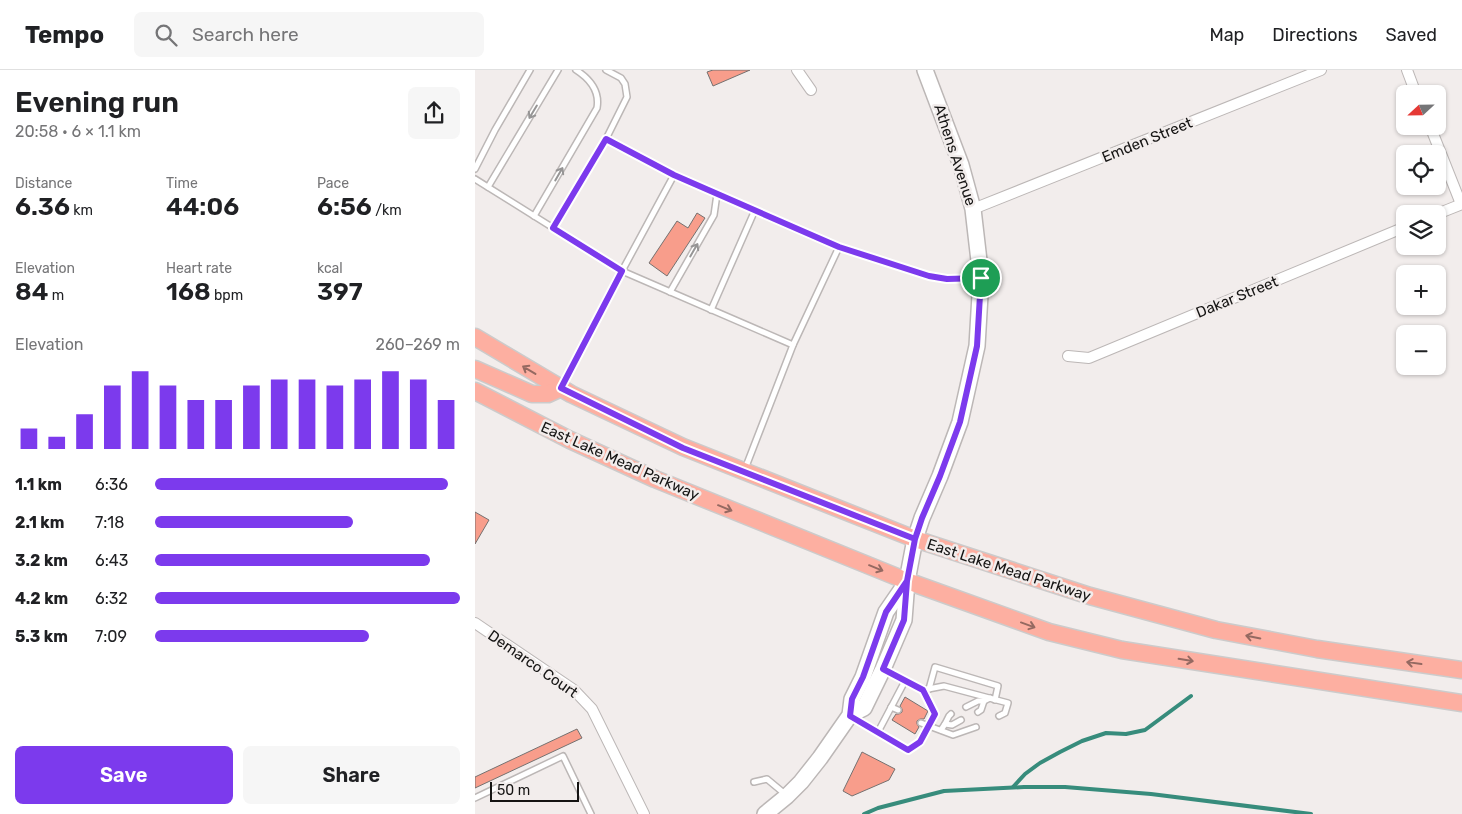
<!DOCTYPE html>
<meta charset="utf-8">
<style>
body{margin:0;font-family:Rubik,sans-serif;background:#f6f6f6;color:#202124;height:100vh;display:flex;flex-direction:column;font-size:19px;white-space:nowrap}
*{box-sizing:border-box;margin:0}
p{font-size:16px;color:#757577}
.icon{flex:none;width:28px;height:28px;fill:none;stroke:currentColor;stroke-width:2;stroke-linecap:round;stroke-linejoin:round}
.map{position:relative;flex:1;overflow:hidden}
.details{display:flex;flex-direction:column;background:#fff;width:475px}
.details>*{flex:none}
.needle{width:32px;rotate:248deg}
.controls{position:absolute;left:921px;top:15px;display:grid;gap:10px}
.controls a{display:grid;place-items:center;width:50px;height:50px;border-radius:8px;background:#fff;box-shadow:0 1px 4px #0004;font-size:25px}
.scale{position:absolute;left:15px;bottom:12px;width:89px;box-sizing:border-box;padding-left:5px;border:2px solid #151413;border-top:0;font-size:14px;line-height:18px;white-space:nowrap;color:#151413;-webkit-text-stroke:4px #f2edec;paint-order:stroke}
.pin{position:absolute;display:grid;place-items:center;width:42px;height:42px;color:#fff;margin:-21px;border:2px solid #fff;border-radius:50%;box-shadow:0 1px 5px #0007}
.round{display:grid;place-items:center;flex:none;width:52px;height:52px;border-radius:8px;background:#f6f6f6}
.summary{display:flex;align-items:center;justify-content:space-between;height:85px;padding:0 15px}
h1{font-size:28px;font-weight:600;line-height:38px}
.stats{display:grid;grid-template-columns:repeat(3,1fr);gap:8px;height:85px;padding:5px 15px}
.stats div{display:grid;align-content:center}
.stats b{font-size:25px;font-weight:600}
.stats small{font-size:14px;font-weight:400}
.stats p{font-size:14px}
.chart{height:140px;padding:10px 15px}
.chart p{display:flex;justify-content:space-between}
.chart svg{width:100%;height:90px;margin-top:5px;stroke:#7c3aed;stroke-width:6}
.cta{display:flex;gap:10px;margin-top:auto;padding:10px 15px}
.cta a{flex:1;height:58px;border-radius:8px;background:#7c3aed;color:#fff;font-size:20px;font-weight:600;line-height:58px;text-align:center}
.cta a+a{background:#f6f6f6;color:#202124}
ul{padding:0 15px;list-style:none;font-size:16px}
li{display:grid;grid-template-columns:80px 60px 1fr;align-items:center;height:38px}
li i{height:12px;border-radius:6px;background:#7c3aed}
header{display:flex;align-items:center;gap:30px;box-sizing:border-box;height:70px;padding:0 25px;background:#fff;border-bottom:1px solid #e0e0e0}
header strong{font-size:24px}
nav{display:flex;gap:28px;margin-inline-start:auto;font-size:18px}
.search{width:350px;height:45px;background:#f6f6f6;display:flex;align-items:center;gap:12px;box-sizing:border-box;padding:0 18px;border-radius:8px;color:#757577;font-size:19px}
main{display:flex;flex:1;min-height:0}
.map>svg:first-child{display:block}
</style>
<header>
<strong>Tempo</strong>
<div class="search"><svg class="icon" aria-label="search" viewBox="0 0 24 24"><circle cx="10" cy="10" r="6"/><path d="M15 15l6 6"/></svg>Search here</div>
<nav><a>Map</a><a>Directions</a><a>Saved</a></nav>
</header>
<main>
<section class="details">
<div class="summary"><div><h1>Evening run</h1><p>20:58 · 6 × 1.1 km</p></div><a class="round"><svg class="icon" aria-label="share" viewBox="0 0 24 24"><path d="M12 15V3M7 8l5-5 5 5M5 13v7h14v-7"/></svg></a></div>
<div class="stats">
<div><p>Distance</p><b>6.36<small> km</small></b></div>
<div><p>Time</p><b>44:06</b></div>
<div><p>Pace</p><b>6:56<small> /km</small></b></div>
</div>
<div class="stats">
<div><p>Elevation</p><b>84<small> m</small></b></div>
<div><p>Heart rate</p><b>168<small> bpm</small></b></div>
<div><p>kcal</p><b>397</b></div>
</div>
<div class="chart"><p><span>Elevation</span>260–269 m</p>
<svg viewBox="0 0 160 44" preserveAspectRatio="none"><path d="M5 44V34M15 44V38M25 44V27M35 44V13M45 44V6M55 44V13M65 44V20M75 44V20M85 44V13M95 44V10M105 44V10M115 44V13M125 44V10M135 44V6M145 44V10M155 44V20"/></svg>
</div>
<ul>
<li><b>1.1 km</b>6:36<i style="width:96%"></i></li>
<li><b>2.1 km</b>7:18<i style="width:65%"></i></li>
<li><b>3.2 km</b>6:43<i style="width:90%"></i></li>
<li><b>4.2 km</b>6:32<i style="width:100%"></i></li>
<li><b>5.3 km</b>7:09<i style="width:70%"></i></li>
</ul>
<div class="cta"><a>Save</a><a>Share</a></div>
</section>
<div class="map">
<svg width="987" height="744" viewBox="0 0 987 744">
<rect width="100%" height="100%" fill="#f2edec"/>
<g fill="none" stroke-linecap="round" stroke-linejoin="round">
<g stroke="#378c7c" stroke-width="4">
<path d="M538,717l12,-13 15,-11 20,-11 22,-11 24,-8 20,1 19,-4 46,-34"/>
<path d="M389,744l14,-6 66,-17 80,-4h41l86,7 160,20"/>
</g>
</g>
<g fill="#f89d8b" stroke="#757170">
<path d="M238,0h37l-37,16 -6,-14z"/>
<path d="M222,143l8,5 -38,58 -18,-13 28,-42 11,7z"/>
<path d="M0,442l14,8 -14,24z"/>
<path d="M430,627l23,14 -4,8h-4l-3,2v3l2,3 -4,7 -23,-14 4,-6h3l3,-2v-3l-2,-3z"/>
<path d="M102,659l5,9 -107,50v-11z"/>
<path d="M387,682l33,17 -6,11 -37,16 -9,-5z"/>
</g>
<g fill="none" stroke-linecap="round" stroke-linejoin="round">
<g stroke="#bcb7b6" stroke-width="8">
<g id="lane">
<path d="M131,0l15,8 4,6 2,13 -21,42 68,36 165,72 90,29 18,3 33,-1"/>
<path d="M0,99l20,-39 35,-60"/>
<path d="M199,105l-52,96 171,74"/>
<path d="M0,109l147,92 -60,114"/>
<path d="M13,117l70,-117"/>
<path d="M59,146l63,-108c3,-17 -7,-29 -21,-38"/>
<path d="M78,158l53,-89"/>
<path d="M195,222l44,-77 3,-21"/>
<path d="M236,240l44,-100"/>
<path d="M270,399l48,-124 46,-98"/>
<path d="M454,619l6,-22 63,19 -3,14"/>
<path d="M448,620l21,-4 64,17 -3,10 -6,3"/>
<path d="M416,637l7,3"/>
<path d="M491,637l12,-6h6l6,-3"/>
<path d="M503,642l3,-2 3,-9"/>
<path d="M378,647l55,33 12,-7 15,-29 -12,-24 -39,-21"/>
<path d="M446,653l32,12 23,-8"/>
<path d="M470,654l4,-8 2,-2"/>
<path d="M466,660l4,-6 7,1 9,-5"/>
<path d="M403,662l27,-51"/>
<path d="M279,712l13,-3 18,15"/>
<path d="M0,728l88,-42 28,58"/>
</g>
</g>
<g stroke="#bcb7b6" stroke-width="12">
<g id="street">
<path d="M322,0l14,20"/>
<path d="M932,0l9,24"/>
<path d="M955,56l31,78"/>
<path d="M498,139l348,-139"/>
<path d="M962,144l25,-10"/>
<path d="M593,286l21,2 316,-131"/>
<path d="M0,553l99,67 18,19 52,105"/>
</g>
</g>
<g stroke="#bcb7b6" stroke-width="18">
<g id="secondary">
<path d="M375,645l14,-7 19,-39 21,-49 3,-39 8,-42 7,-21 18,-42 20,-54 17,-76 4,-68 -8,-69 -12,-44 -36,-95"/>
<path d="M290,744l22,-18 14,-14 19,-24 30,-43 2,-16 11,-22 23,-65 20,-29"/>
</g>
</g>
<g stroke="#cccbcb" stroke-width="19">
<g id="primary">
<path d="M0,267l96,57 112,53 232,92 175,57 126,34 101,19 145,21"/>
<path d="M0,299l57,25h16l13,-6"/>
<path d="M0,321l95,49 85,39 252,102 142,51 73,18 340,53"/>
</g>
</g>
<use href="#lane" stroke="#fff" stroke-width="5"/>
<use href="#street" stroke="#fff" stroke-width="10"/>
<use href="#secondary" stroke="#fff" stroke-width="15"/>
<use href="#primary" stroke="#fdafa1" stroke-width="16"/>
</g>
<defs><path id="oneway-shaft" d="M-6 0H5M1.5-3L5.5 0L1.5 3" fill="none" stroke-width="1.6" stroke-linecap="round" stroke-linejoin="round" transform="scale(1.25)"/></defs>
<g stroke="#969595">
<use href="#oneway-shaft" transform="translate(58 42) rotate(121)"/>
<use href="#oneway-shaft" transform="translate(84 104) rotate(-60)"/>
<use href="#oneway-shaft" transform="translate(219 180) rotate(-60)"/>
</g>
<g stroke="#956961">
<use href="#oneway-shaft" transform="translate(54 300) rotate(-149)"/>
<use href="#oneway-shaft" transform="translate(250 438) rotate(22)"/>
<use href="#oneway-shaft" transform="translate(401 498) rotate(22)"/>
<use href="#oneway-shaft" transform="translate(553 555) rotate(20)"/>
<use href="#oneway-shaft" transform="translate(778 567) rotate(-169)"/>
<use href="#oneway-shaft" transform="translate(711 590) rotate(9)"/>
<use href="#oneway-shaft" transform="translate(939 593) rotate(-172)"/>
</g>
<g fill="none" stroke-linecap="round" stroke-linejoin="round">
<g stroke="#fff" stroke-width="10">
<path id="route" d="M506,208l-34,1 -18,-3 -90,-29 -165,-72 -68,-36 -53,89 69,43 -61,117 122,60 232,91 -8,42 -3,39 -21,49 40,21 12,24 -15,28 -12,8 -58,-34 2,-17 11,-22 23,-65 21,-31 8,-42 7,-21 18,-42 20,-54 17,-76 4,-68"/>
</g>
<use href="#route" stroke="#7c3aed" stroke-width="6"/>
</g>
<g text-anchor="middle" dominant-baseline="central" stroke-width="5" stroke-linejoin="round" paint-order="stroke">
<g font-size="15" fill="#151413" stroke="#f2edec">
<text transform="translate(672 70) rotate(-22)">Emden Street</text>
<text transform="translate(480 85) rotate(72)">Athens Avenue</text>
<text transform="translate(762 227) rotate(-22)">Dakar Street</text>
<text transform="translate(145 391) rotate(24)">East Lake Mead Parkway</text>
<text transform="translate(534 500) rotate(18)">East Lake Mead Parkway</text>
<text transform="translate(58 594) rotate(35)">Demarco Court</text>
</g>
</g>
</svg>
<div class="controls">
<a><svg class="needle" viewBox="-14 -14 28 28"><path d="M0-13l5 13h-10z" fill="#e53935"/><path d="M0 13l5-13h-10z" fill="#757577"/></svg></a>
<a><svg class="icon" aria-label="locate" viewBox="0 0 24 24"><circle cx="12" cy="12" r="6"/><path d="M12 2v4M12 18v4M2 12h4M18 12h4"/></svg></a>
<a><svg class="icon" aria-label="layers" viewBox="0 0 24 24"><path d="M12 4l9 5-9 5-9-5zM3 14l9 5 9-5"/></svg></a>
<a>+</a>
<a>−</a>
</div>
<div class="scale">50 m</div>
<div class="pin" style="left:506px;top:208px;background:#1e9e55"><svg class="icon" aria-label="arrive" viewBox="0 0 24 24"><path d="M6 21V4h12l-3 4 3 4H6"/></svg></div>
</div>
</main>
